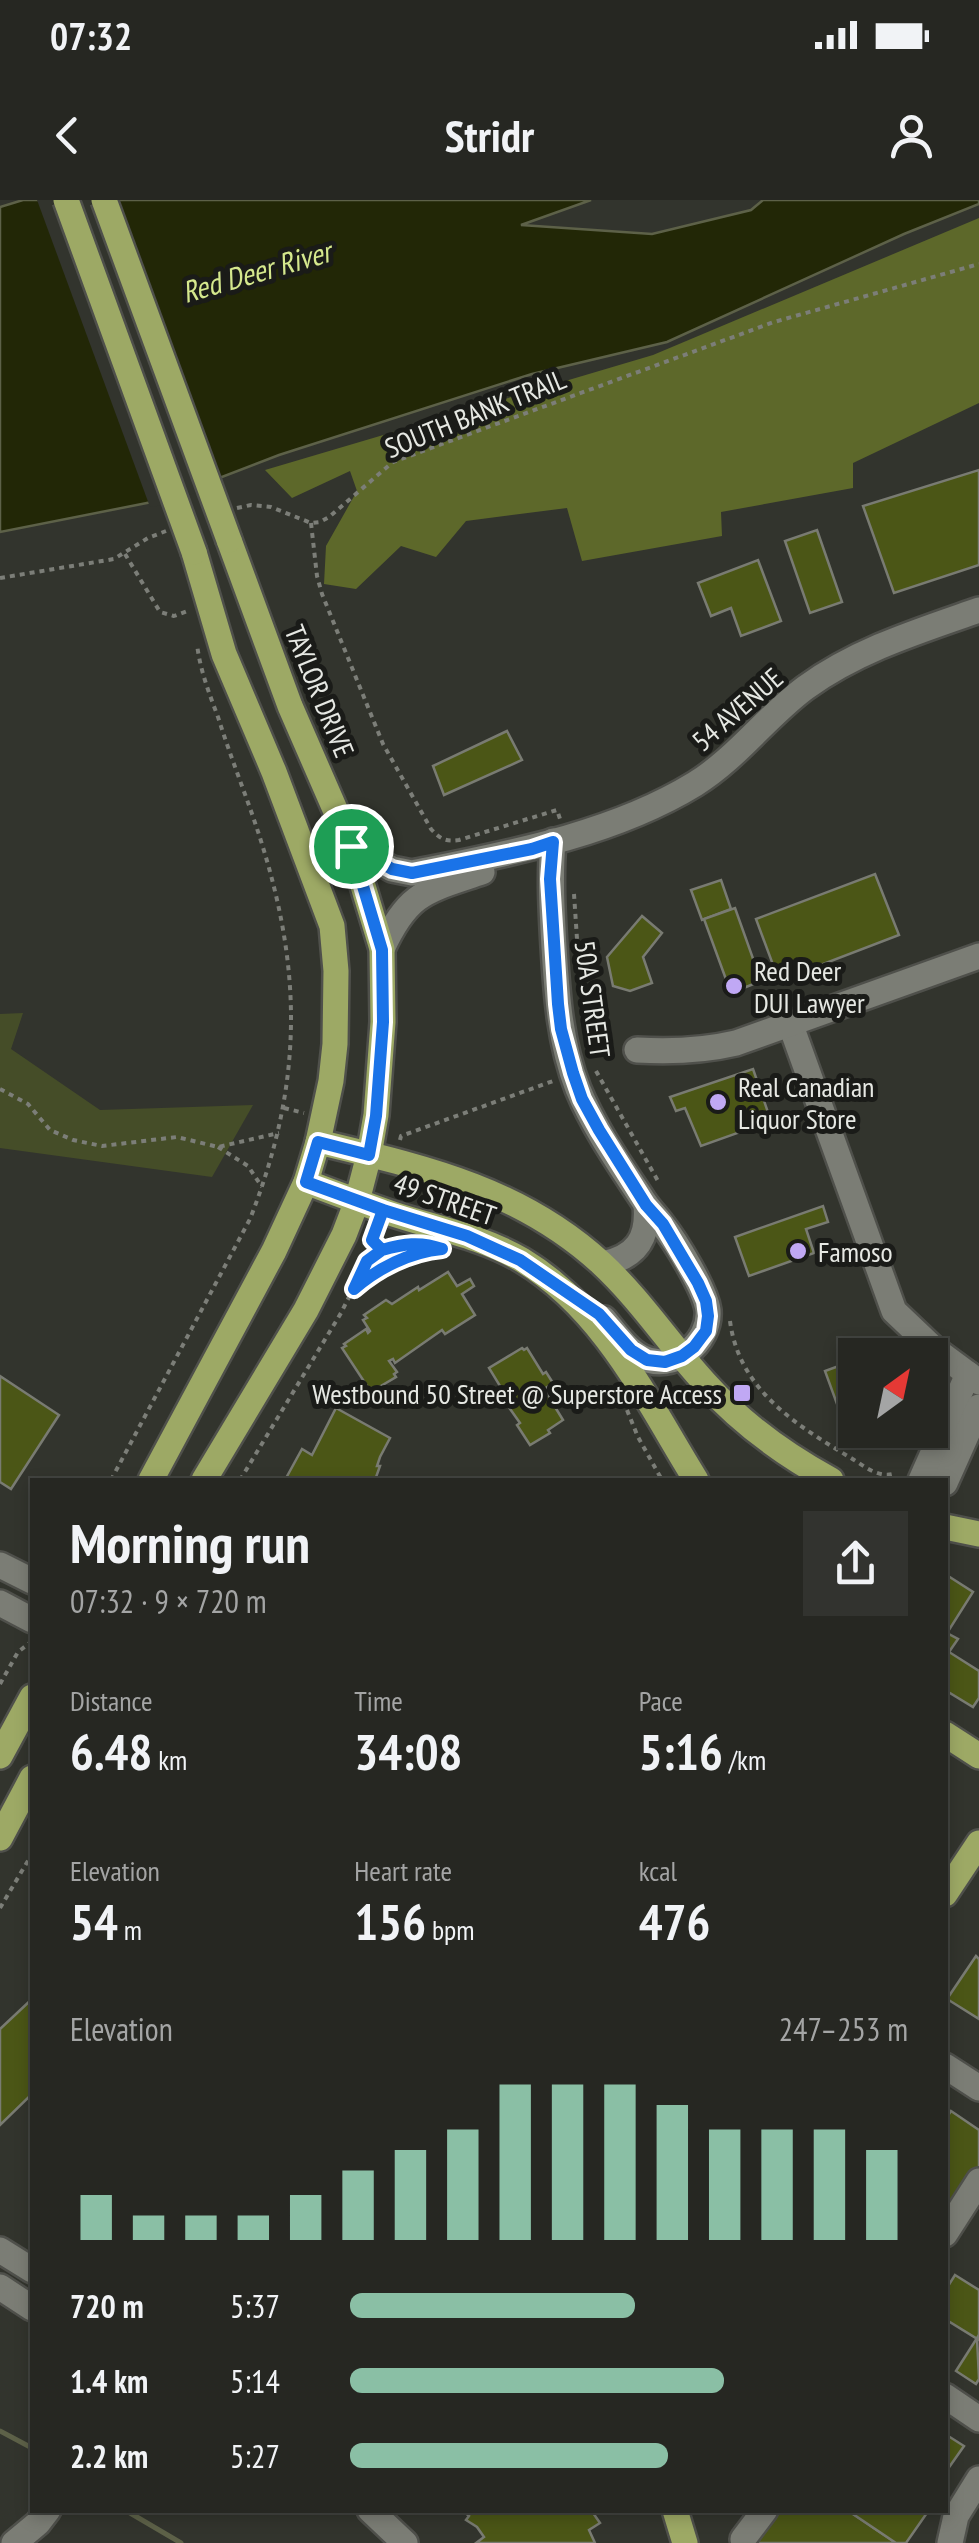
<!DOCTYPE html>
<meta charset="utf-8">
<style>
body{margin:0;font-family:"PT Sans Narrow",sans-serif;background:#32332f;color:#f1f3f6;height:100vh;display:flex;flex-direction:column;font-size:38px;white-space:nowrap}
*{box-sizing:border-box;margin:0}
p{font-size:32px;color:#a4a5a5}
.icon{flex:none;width:55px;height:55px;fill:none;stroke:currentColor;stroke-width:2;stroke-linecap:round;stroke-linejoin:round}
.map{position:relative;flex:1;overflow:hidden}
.details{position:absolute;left:30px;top:1278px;width:918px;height:1035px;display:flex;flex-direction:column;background:#262722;border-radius:0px;box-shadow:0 5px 15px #0003,0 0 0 2px #424440}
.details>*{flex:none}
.needle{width:65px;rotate:33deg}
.buttons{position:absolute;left:838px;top:1138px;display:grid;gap:20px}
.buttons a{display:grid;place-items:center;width:110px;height:110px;border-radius:0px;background:#262722;box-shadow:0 5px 15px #0003,0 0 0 2px #424440;font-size:50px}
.pin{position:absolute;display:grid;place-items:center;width:85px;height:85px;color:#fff;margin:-42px;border:5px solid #fff;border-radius:50%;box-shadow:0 2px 10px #0007}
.round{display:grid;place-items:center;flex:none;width:105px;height:105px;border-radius:0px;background:#32332f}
.head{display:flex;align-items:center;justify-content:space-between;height:170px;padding:0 40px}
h1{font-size:55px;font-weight:700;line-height:75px}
.stats{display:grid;grid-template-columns:repeat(3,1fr);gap:15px;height:170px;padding:10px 40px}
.stats div{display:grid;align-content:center}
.stats b{font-size:50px;font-weight:700}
.stats small{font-size:28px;font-weight:400}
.stats p{font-size:28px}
.chart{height:280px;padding:20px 40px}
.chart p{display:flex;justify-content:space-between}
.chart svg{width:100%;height:180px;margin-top:10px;stroke:#8abfa5;stroke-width:6}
ul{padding:0 40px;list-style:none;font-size:32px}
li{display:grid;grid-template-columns:160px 120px 1fr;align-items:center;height:75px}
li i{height:25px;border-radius:12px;background:#8abfa5}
.status{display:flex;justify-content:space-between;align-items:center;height:70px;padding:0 50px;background:#262722;direction:ltr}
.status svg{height:28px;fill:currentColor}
header{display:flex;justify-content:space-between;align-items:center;height:130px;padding:0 40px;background:#262722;font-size:45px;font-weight:700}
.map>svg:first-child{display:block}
</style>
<div class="status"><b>07:32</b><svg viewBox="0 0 49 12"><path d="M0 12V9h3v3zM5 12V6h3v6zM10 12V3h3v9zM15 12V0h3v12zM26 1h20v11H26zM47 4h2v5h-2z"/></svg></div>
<header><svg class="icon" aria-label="back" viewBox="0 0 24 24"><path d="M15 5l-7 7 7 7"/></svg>Stridr<svg class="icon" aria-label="person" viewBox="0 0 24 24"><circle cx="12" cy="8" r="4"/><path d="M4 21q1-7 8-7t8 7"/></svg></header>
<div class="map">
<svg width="979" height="2343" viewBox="0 0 979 2343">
<rect width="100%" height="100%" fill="#32342d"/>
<path fill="#454d28" d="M23,813l-12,36 89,61 153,-5 -41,72 -212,-29v-134z"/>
<path fill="#5d682a" d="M979,18v185l-126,60v25l-132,24 1,24 -140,25 -15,-53 -101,13 -30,36 -35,-11 -45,43 -32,-5 2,-38 31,-55 -7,-20 -58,27 -27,-28 388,-115z"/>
<path fill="#222706" stroke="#5d6148" stroke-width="2.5" d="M23,0h568l-70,25 131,9 99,-24 12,-10h216v4l-75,30 -237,108 -135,32 -253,81 -117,45 -162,32v-325z"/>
<path fill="#32342d" d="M37,0h79l104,283 -56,22 -14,2z"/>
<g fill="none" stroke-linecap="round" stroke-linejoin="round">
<g stroke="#5d6148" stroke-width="5">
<path d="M0,2231l32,17"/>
<path d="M125,2310l56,33"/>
</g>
</g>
<g fill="#4b5616" stroke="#797b72" stroke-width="2.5">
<path d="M979,270v95l-85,28 -31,-87z"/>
<path d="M817,330l25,72 -32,11 -25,-72z"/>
<path d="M758,360l23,61 -40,15 -10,-28 -20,8 -13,-33z"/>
<path d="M507,531l15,29 -78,35 -11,-29z"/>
<path d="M875,674l24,61 -120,46 -23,-62z"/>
<path d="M721,680l10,29 -29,11 -11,-30z"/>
<path d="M735,708l26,73 -30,12 -27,-74z"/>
<path d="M642,716l20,17 -19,24 9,26 -22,8 -17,-5 -6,-29z"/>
<path d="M753,869l18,52 -70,25 -16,-38 -9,3 -6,-14z"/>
<path d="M823,1006l5,16 -22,7 8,24 -65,23 -14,-39z"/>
<path d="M448,1072l9,14 13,-7 4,7 -12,8 13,21 -30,19 -3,-4 -47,33 -2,-4 -4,2 8,11 -3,2 2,3 -22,13 -2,-2 -3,1 -27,-41 4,-2 -2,-2 22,-15 2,4 2,-2 -7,-11 4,-2 -3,-3 22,-15 6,4 26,-17 1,3z"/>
<path d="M522,1148l2,2 3,-2 16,26 3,-2 7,11 -9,6 19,31 -15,10 2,3 -20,12 -13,-20 3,-2 -12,-17 3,-2 -22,-36z"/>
<path d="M855,1160v38l-18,6 -12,-33z"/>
<path d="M0,1176l59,39 -48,74 -11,-7z"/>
<path d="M336,1208l54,30 -10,19 -3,9h3l-5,14h-90l17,-31 10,6z"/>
<path d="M945,1374l28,18 -26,41 11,6 -9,13 30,19v27l-6,9 -28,-17z"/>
<path d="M976,1756l3,3v60l-32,-20z"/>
<path d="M32,1799v95l-32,31v-96z"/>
<path d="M951,1911l28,19v37l-34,51v-98z"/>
<path d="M955,2075l24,15v50l-34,-21v-28z"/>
<path d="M977,2138l2,41 -3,5 -20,-13z"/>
<path d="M945,2234l19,12 -19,27z"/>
<path d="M462,2310h129l9,13 -11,7 6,13h-119l8,-6 -7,-10 -11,-7 3,-4z"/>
<path d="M779,2310h68l49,33h-139z"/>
<path d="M847,2310h82l-23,33h-10z"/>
</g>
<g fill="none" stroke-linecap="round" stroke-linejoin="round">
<g stroke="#4f504b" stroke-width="30">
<g id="minor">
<path d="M553,641c-3,36 -1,71 1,106 3,49 6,96 24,142 16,39 42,76 65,111 6,9 13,16 19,24 14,18 43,65 46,86 3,33 -36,64 -67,47 -15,-8 -26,-25 -37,-38"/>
<path d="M351,646l41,23 20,4c94,-19 200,-38 283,-89 42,-26 71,-67 110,-96 52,-38 114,-57 174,-78"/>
<path d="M382,749c26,-57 44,-58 100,-77"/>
<path d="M790,823l104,288 39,37 46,34"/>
<path d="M637,850c35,2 65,1 99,-7l243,-87"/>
<path d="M603,1064c33,-7 46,-25 43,-59"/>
<path d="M921,1280l47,-106"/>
<path d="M945,1283l34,-76"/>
<path d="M0,1365l32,16"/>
<path d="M0,1403l32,17"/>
<path d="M945,1866l34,22"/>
<path d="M945,2034l34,-53"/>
<path d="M0,2050l32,20"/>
<path d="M0,2087l32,21"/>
<path d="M945,2196l34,23"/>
<path d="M370,2310l35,33"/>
<path d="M743,2339l22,-29"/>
<path d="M14,2343l24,-20 10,-13"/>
<path d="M950,2343l6,-27 23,-37"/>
</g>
</g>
<g stroke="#4f504b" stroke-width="30">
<g id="major">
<path d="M318,942c104,25 201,46 283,121 39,36 68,81 104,120 35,39 80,72 126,97"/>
<path d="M306,982c29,11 58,22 87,32 43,14 90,23 129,46 83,50 125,141 174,220"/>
<path d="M151,1280l123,-229 32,-69 12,-40 13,-61 4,-37 1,-73 -4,-45 -58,-154 -50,-118 -30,-102"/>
<path d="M204,1280l102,-170 38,-75 13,-34 12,-46 7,-40 7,-93 -1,-73 -31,-103 -61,-140 -61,-166"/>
<path d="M945,1327l34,7"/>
<path d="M945,1534l34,22"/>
<path d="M0,1556l32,-59"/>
<path d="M0,1638l32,-60"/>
<path d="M945,1694l34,-51"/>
<path d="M675,2310l10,33"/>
</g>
</g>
<g stroke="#7c7e78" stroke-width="4" stroke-dasharray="5 5" stroke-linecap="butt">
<path d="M237,308l14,-3 20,2 40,16 9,-1 9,-5 64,-55 381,-140 205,-58"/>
<path d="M311,323l6,53 5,18 61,150 48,85c9,10 15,13 28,11l98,-30 3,9"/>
<path d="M125,354l35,58 14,4 16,-6"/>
<path d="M0,378l114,-19 34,-21 18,-7"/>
<path d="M574,694l4,60"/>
<path d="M596,871l62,110"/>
<path d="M0,889l28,15 22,26 23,10 29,6 75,-9 41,10 61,-14"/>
<path d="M284,908l20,5"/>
<path d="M400,940l1,-4 152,-55"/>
<path d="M218,947l30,19 14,21"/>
<path d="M382,1051l29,-7"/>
<path d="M357,1086c22,-18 50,-31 77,-36"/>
<path d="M730,1121c9,69 66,104 121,137 13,8 27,20 42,16l1,2"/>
<path d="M627,1210l11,27 24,43"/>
<path d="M111,1280l139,-261c57,-145 52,-263 1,-408 -11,-31 -23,-62 -33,-94 -9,-24 -18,-47 -21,-73"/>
<path d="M240,1280l101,-167 26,-52 15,-10 -10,-11 3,-9"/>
<path d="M0,1484l18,-32 14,-11"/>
<path d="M0,1708l32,-54"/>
</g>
<use href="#minor" stroke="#7b7d75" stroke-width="25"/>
<use href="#major" stroke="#9da965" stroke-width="25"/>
<g stroke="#4f504b" stroke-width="30" stroke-linecap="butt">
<g id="major-bridge">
<path d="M66,0l128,352"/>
<path d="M104,0l125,340"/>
</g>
</g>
<use href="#major-bridge" stroke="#9da965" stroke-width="25"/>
</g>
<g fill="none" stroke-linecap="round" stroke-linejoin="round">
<g stroke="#fff" stroke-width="20">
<path id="route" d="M351,646l31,104 1,72 -7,94 -7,39 -51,-13 -12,40 77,28 -11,30 10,10 -15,11 -13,28c24,-21 56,-37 88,-40 -22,-8 -39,-5 -60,1l-10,-10 11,-30 84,26 53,24 79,54 32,36 16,10 18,2 17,-6 12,-9 12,-16 2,-15 -2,-15 -8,-18 -35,-59 -17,-19 -47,-75 -17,-31 -9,-26 -12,-44 -3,-25 -8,-125 3,-37 -21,7 -120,24 -20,-4 -41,-23"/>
</g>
<use href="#route" stroke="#1a73e8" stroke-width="12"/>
</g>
<g fill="#c0a8f4" stroke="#1a1b18" stroke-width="4">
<circle cx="734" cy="786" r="10"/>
<circle cx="718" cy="902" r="10"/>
<circle cx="798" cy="1051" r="10"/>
<rect x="732" y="1183" width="20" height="20" rx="5"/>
</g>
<g text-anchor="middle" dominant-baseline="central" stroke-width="10" stroke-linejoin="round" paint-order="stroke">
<g font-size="28" fill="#e6e8e3" stroke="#1a1b18">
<text transform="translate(475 213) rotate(-22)">SOUTH BANK TRAIL</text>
<text transform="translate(320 491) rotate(68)">TAYLOR DRIVE</text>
<text transform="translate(737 509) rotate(-41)">54 AVENUE</text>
<text transform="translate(593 799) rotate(82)">50A STREET</text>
<text transform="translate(445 999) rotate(19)">49 STREET</text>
</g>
<g font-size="28" fill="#e6e8e3" stroke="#1a1b18" text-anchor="start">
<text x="754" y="770">Red Deer<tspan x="754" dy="32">DUI Lawyer</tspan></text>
<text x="738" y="886">Real Canadian<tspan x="738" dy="32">Liquor Store</tspan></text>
<text x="818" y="1051">Famoso</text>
<text x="722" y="1193" text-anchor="end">Westbound 50 Street @ Superstore Access</text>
</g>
<g font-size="30" font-style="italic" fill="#d5e88d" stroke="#1a1b18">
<text transform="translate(256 71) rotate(-16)">Red Deer River</text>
</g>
</g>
</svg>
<div class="buttons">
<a><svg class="needle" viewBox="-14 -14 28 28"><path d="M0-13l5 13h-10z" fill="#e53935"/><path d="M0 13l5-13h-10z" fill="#a4a5a5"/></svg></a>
</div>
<div class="pin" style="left:351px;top:646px;background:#1e9e55"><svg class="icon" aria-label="arrive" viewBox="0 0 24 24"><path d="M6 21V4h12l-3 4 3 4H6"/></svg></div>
<section class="details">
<div class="head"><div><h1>Morning run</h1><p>07:32 · 9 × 720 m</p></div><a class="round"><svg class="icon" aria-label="share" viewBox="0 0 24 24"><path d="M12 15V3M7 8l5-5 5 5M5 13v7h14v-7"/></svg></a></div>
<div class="stats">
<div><p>Distance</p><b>6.48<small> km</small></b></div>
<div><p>Time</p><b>34:08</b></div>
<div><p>Pace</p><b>5:16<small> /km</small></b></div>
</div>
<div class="stats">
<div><p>Elevation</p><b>54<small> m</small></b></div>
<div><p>Heart rate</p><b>156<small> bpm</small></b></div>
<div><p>kcal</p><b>476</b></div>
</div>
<div class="chart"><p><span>Elevation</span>247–253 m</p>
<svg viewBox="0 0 160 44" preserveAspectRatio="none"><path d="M5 44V33M15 44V38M25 44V38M35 44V38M45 44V33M55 44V27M65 44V22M75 44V17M85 44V6M95 44V6M105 44V6M115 44V11M125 44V17M135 44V17M145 44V17M155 44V22"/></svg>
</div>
<ul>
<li><b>720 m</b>5:37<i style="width:51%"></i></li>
<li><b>1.4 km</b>5:14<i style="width:67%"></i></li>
<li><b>2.2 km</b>5:27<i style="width:57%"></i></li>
</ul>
</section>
</div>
